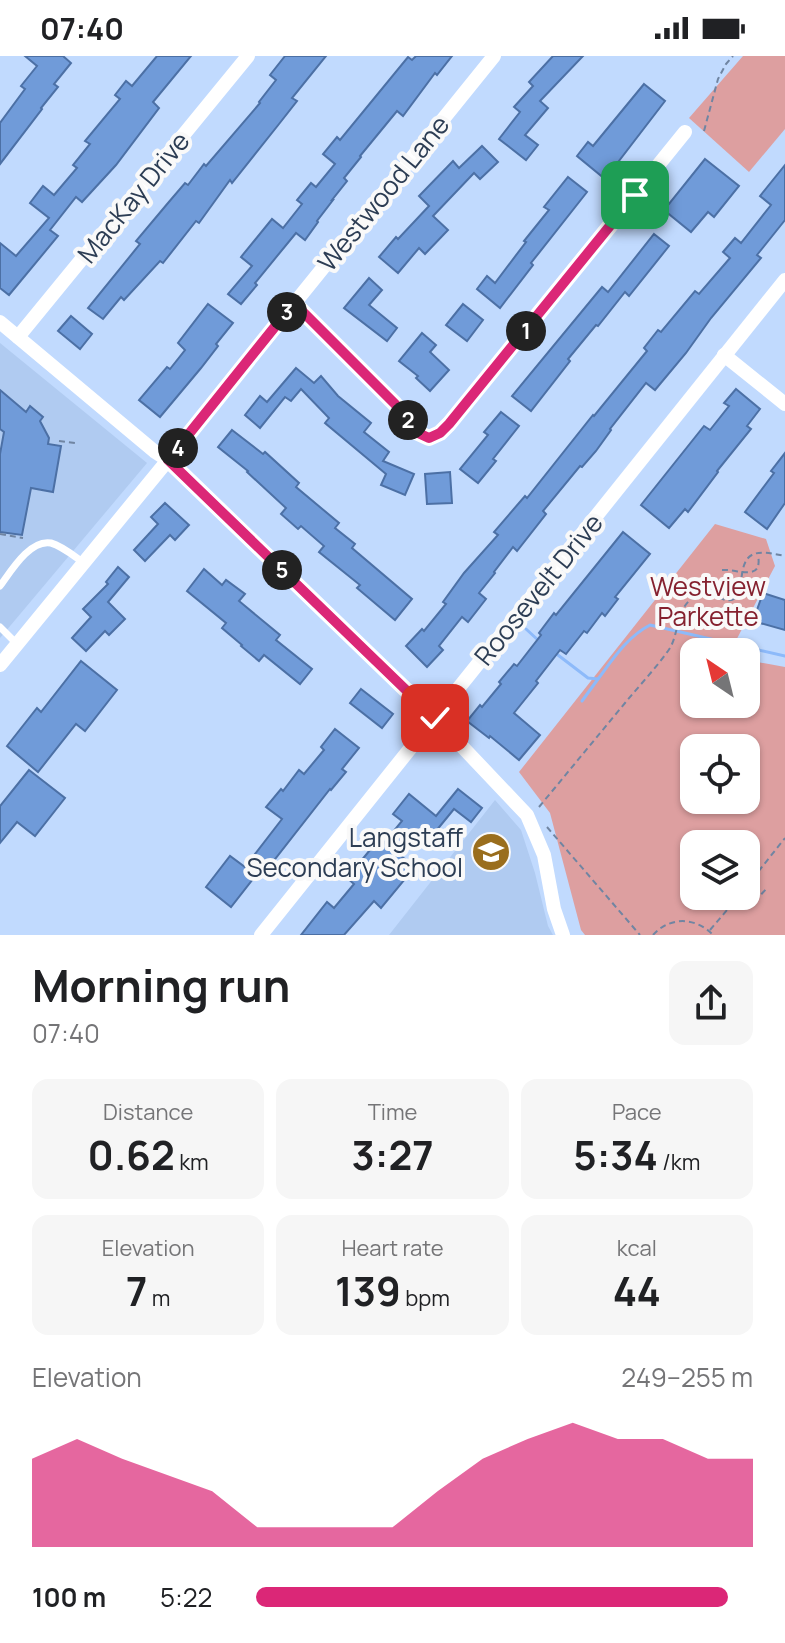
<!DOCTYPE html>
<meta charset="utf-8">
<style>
body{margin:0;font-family:Manrope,sans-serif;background:#f6f6f6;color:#202124;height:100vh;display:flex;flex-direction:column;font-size:30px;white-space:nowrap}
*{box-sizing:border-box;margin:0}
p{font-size:26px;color:#757577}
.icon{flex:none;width:44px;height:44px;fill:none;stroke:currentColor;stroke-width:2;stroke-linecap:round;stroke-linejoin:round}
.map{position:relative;height:879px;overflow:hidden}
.drawer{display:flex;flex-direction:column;background:#fff;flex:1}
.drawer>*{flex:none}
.needle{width:52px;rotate:325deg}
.tools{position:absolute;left:680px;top:582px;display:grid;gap:16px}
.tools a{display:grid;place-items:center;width:80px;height:80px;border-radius:16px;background:#fff;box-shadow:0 2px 6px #0004;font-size:40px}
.pin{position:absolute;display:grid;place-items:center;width:68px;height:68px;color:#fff;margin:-34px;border-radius:16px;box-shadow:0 4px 12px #0006}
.km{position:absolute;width:40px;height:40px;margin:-20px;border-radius:50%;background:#222;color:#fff;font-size:22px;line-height:40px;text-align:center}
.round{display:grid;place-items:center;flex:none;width:84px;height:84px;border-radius:16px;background:#f6f6f6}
.head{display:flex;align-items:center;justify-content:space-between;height:136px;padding:0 32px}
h1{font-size:44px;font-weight:700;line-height:60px}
.metrics{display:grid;grid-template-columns:repeat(3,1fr);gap:12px;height:136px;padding:8px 32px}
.metrics div{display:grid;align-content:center;border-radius:16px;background:#f6f6f6;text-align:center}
.metrics b{font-size:40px;font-weight:700}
.metrics small{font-size:22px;font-weight:400}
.metrics p{font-size:22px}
.chart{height:224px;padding:16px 32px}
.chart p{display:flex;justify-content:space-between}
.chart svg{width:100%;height:144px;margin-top:8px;fill:#db2777;opacity:.7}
ul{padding:0 32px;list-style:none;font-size:26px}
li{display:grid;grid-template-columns:128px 96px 1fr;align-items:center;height:60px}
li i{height:20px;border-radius:10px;background:#db2777}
.status{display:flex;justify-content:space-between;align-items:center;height:56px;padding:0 40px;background:#fff;direction:ltr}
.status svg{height:22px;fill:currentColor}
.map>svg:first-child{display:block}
</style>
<div class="status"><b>07:40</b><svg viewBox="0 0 49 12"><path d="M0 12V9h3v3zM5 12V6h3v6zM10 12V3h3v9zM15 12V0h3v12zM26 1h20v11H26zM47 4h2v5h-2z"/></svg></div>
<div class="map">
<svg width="785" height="879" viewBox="0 0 785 879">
<rect width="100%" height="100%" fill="#c1dafe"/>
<g fill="#b0cbf1">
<path d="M0,287l147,120 -147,175z"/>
<path d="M495,744l26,30 14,43 13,53 5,9h-164z"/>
</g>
<g fill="#dd9fa0" fill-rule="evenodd">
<path d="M743,0h42v73l-36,43 -60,-54z"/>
<path d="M715,468l51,15 9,27 -45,86h-36v52h52v-44l39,7v268h-200l-4,-5 -31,-117 -31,-41zM746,692v52h-52v-52zM694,788h52v52h-52z"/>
</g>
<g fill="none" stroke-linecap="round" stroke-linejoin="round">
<g stroke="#8dbafa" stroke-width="3">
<path d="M526,573l12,11"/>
<path d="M554,596l34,26 10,1c15,-20 29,-42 52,-54l135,31"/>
<path d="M582,645l16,-22"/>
</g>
</g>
<g fill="#709bd9" stroke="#4c70a5" stroke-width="2">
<path d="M25,0h38l8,7 -17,21 4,3 -17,21 1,1 -42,55v-41l25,-34 -4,-3 16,-20z"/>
<path d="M157,0h34l-38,46 6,6 -43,57 -34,37 -6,-5 -26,33 8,6 -49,59 -9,-7v-45l16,13 33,-38 -19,-15 13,-17 11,9 23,-27 -4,-3 17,-21 -5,-3 35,-42 -5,-4 11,-14 6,5z"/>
<path d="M285,0h41l-34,42 5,3 -18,23 -47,59 -2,-3 -31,43 -3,-2 -33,42 -3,-2 -36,39 -3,-3 -18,22 -15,-11 52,-64 -4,-3 32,-38 17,-20 3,2 16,-21 2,2 54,-63 -1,-1 17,-22 -6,-5z"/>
<path d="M416,0h36l-15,19 -2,-2 -32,43 -6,-5 -37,45 1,1 -17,21 3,3 -15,19h1l-16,21 1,1 -13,18 -9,-7 -41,50 2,2 -16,19 -13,-10 24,-28 -11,-9 31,-38 11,9 19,-24 -5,-4 14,-17 5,4 19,-23 -12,-10 14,-17 3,3 68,-83 4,3z"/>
<path d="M553,0h30l-43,45 8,7 -23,27 13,10 -12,15 -27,-21 21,-27 -6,-5 19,-21 -4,-4z"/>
<path d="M644,28l21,17 -60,78 -28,-23 11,-14 5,4z"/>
<path d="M482,90l16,16 -18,17 -6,-6 -41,43 15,14 -23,24 -6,-6 -21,25 -19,-16 17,-20 2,2 31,-33 -10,-10 34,-35 6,7z"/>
<path d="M705,103l34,27 -25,31 -6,-5 -17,20 -27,-22z"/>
<path d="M785,109v55l-28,35 4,3 -50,60 -25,35 -31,37 -9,-7 -36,46 1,1 -15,21 -14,16 -2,-1 -37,45 3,3 -29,37 -4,-4 -19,25 1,1 -16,20 7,6 -18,23 -6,-5 -23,29 4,4 -16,17 -21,-21 16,-17 2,2 22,-27 -3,-2 21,-29 34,-38 -4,-3 31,-36 2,2 66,-83 1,1 53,-65 -3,-3 14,-18 3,2 34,-41 4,3 31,-36 -7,-6 12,-14 6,5 30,-38 -11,-9z"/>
<path d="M568,121l19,15 -56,71 2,2 -33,43 -23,-19 10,-13 8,7 31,-41 -2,-1 25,-31 -5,-3z"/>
<path d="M654,178l15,12 -40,50 -4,-4 -27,34 -2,-1 -28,34 2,2 -39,50 -19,-15 90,-109 6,5z"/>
<path d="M369,222l13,12 -13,15 28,23 -10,13 -43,-33z"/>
<path d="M208,248l25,19 -17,21 2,2 -17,22 -41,49 -21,-17 28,-33 3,2 15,-19 -7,-7z"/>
<path d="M463,248l20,16 -16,21 -21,-16z"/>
<path d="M71,260l21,18 -12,15 -22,-18z"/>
<path d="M422,277l14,12 -6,7 19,18 -19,21 -14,-13 2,-2 -19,-15z"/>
<path d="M296,312l18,15 7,-7 17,20 33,27 -7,9 25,20 -6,9 31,13 -9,21 -24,-10 5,-11 -61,-51 4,-5 -28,-29 -10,12 -6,-4 -25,31 -15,-13 15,-19 7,6z"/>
<path d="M736,333l24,20 -13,17 4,3 -34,42 1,1 -30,40 -3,-3 -16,19 -28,-23 63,-79 6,4 19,-24 -5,-3z"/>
<path d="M0,334l26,22 4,-6 13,11 -3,4 9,17 -1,6 13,2 -8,46 -22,-4 -9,47 -22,-3v-78l4,-22 -4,-3z"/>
<path d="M501,356l18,14 -26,33 3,2 -18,22 -18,-14 28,-34 -4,-3z"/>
<path d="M232,374l31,24 2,-2 34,31 -3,4 43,36 -4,5 20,16 -3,4 60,51 -17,21 -38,-32 3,-3 -41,-33 5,-6 -23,-20 -3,3 -17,-15 5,-6 -39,-36 1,-1 -30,-24z"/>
<path d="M785,397v50l-18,26 -22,-17 29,-39 -3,-2z"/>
<path d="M450,416l2,31 -25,1 -2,-30z"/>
<path d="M165,447l24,22 -14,15 -5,-5 -25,26 -11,-11 24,-26 -7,-7z"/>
<path d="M623,476l27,22 -35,43 3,2 -13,17 -3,-3 -15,20 -3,-2 -18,23 -6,-4 -24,31 2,2 -24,30 26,22 -21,25 -29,-24 -1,2 -22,-17 13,-16 2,2 19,-23 -2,-2 15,-18 3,2 24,-31 -2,-2 15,-20 2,2z"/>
<path d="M118,511l11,10 -21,25 17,17 -16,16 -4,-4 -19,20 -14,-13 19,-21 -8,-8 25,-25 -2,-2z"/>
<path d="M204,513l18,16 4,-5 19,14 -6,7 41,34 -4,5 36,29 -12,15 -36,-29 -5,6 -18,-15 1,-1 -20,-17 4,-5 -39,-32z"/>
<path d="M763,537l22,7v30l-32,-9z"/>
<path d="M81,605l36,29 -32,41 -9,-7 -38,48 -31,-26 30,-38 4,4z"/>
<path d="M361,633l32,25 -11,14 -32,-25z"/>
<path d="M335,673l24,19 -17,21 4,3 -15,18 -1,-1 -62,79 -4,-3 -33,42 -25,-20 24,-31 15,11 37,-48 -16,-12 15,-18 2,2 16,-21 5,4 20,-24 -3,-3z"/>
<path d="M29,714l36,28 -30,38 -18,-14 -17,21v-37z"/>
<path d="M458,733l24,19 -11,14 -17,-13 -27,33 -9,-8 -17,22 14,11 -34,41 -7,-7 -30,34h-43l26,-33 7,6 20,-24 -7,-6 32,-39 5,4 18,-22 -9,-7 16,-20 27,22z"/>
</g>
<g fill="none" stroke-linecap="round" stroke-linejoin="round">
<g stroke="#7085a2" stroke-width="2" stroke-dasharray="6 4" stroke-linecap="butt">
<path d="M704,75l14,-52 8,-15 7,-8"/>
<path d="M59,385l16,2"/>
<path d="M0,478l23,4"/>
<path d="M722,514c17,-1 41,12 36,-15"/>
<path d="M707,536l4,-9"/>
<path d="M539,751c29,-35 57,-69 86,-104 14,-17 30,-34 43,-52 11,-15 7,-36 21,-50 21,-21 34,10 49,-5 3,-4 3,-7 3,-12 2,-33 12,-35 44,-28"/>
<path d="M547,771l93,108"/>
<path d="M746,831l39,-49"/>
<path d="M746,835l11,8 10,-11"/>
<path d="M710,874l29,-34"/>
<path d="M653,879c17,-19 43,-18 60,0"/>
</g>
<g stroke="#fff" stroke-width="7">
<path d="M0,530c11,-15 30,-47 51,-43 11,3 23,13 33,20"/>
<path d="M0,571l17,17"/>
</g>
<g stroke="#fff" stroke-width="14">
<path d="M294,247l101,101 21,28 13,6 11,-5 9,-9 236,-292"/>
<path d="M0,266l154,129 14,9 267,258 92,97 17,40 10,54 9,26"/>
<path d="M18,281l230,-281"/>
<path d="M724,299l61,49"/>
<path d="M0,609l168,-205 326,-404"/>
<path d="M261,879l524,-655"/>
</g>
</g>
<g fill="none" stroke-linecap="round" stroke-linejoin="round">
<g stroke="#fff" stroke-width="16">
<path id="route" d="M435,662l-267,-258 126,-157 101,101 21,28 13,6 11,-5 9,-9 186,-229"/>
</g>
<use href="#route" stroke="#db2777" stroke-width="10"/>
</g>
<defs>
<g id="school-disc" transform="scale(2)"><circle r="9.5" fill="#9a6e1d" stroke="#f9f9f9"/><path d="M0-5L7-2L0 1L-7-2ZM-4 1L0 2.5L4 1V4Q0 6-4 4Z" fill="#fff"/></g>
</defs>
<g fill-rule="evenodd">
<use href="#school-disc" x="491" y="796"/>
</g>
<g text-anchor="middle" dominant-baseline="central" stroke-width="8" stroke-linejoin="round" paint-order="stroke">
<g font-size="26" fill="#2c3d54" stroke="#f9f9f9">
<text transform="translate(383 137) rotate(-51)">Westwood Lane</text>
<text transform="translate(133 141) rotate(-51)">MacKay Drive</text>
<text transform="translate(538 533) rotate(-51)">Roosevelt Drive</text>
</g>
<g font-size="26" fill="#85212f" stroke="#f9f9f9">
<text x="708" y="530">Westview<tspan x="708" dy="30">Parkette</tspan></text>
</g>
<g font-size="26" fill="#2c3d54" stroke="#f9f9f9" text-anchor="end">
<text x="463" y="781">Langstaff<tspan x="463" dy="30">Secondary School</tspan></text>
</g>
</g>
</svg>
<div class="tools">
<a><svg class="needle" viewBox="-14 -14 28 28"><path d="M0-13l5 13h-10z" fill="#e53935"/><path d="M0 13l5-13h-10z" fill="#757577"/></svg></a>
<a><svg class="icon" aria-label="locate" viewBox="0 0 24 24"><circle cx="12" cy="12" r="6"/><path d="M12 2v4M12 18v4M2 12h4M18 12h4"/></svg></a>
<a><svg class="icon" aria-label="layers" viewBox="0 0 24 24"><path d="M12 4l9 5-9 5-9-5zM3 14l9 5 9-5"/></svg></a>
</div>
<div class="pin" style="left:635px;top:139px;background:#1e9e55"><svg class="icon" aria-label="arrive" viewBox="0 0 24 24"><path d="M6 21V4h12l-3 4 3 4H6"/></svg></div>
<div class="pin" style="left:435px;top:662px;background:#d93025"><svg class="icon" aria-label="check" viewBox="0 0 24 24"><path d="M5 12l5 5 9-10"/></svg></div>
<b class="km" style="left:526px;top:275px">1</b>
<b class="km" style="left:408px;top:364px">2</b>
<b class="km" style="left:287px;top:256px">3</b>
<b class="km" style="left:178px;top:392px">4</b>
<b class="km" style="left:282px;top:514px">5</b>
</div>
<section class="drawer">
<div class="head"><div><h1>Morning run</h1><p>07:40</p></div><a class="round"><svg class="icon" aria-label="share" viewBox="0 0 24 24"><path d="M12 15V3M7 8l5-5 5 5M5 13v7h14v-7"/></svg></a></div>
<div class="metrics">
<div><p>Distance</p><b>0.62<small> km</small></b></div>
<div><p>Time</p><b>3:27</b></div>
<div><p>Pace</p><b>5:34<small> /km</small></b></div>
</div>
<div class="metrics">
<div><p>Elevation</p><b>7<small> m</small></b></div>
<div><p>Heart rate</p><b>139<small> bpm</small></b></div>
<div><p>kcal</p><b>44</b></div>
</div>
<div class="chart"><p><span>Elevation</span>249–255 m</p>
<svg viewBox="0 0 160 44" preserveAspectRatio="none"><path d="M0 44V17L10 11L20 17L30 22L40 27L50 38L60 38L70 38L80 38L90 27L100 17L110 11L120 6L130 11L140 11L150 17L160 17V44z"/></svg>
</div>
<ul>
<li><b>100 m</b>5:22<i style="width:95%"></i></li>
</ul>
</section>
